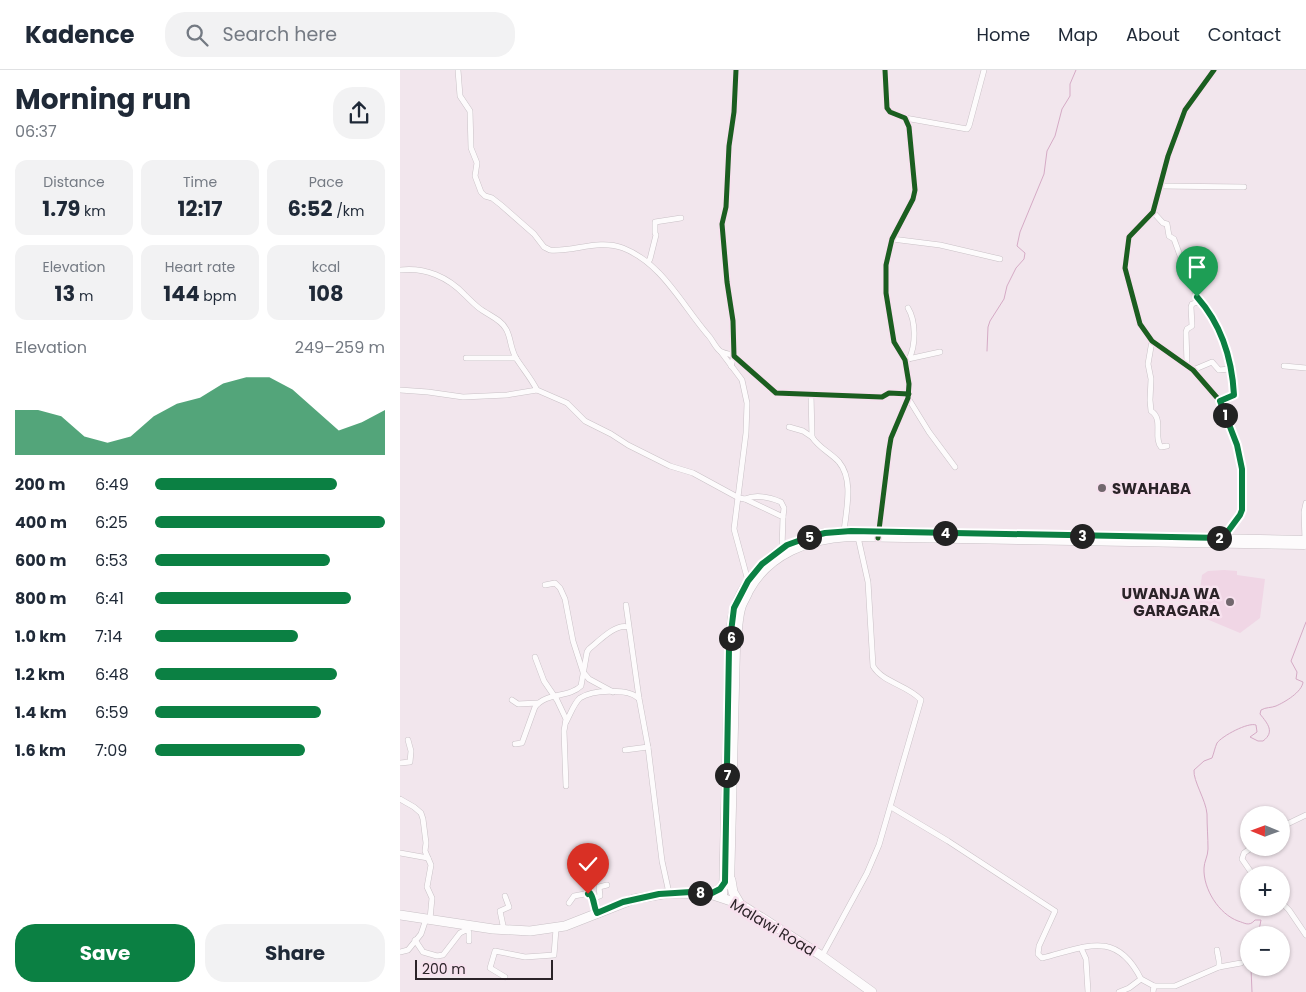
<!DOCTYPE html>
<meta charset="utf-8">
<style>
body{margin:0;font-family:Poppins,sans-serif;background:#f2f2f3;color:#1f2937;height:100vh;display:flex;flex-direction:column;font-size:19px;white-space:nowrap}
*{box-sizing:border-box;margin:0}
p{font-size:16px;color:#747a83}
.icon{flex:none;width:28px;height:28px;fill:none;stroke:currentColor;stroke-width:2;stroke-linecap:round;stroke-linejoin:round}
.map{position:relative;flex:1;overflow:hidden}
.sheet{display:flex;flex-direction:column;background:#fff;width:400px}
.sheet>*{flex:none}
.needle{width:32px;rotate:271deg}
.buttons{position:absolute;left:840px;top:736px;display:grid;gap:10px}
.buttons a{display:grid;place-items:center;width:50px;height:50px;border-radius:50%;background:#fff;box-shadow:0 1px 4px #0004;font-size:25px}
.scale{position:absolute;left:15px;bottom:12px;width:138px;box-sizing:border-box;padding-left:5px;border:2px solid #2b2328;border-top:0;font-size:14px;line-height:18px;white-space:nowrap;color:#2b2328;-webkit-text-stroke:4px #f7e1ee;paint-order:stroke}
.pin{position:absolute;display:grid;place-items:center;width:42px;height:42px;color:#fff;margin:-51px -21px;border-radius:50% 50% 50% 0;rotate:-45deg;box-shadow:0 0 5px #0007}
.pin .icon{rotate:45deg}
.km{position:absolute;width:25px;height:25px;margin:-12px;border-radius:50%;background:#222;color:#fff;font-size:14px;line-height:25px;text-align:center}
.round{display:grid;place-items:center;flex:none;width:52px;height:52px;border-radius:20px;background:#f2f2f3}
.head{display:flex;align-items:center;justify-content:space-between;height:85px;padding:0 15px}
h1{font-size:28px;font-weight:700;line-height:38px}
.stats{display:grid;grid-template-columns:repeat(3,1fr);gap:8px;height:85px;padding:5px 15px}
.stats div{display:grid;align-content:center;border-radius:12px;background:#f2f2f3;text-align:center}
.stats b{font-size:21px;font-weight:700}
.stats small{font-size:14px;font-weight:400}
.stats p{font-size:14px}
.chart{height:140px;padding:10px 15px}
.chart p{display:flex;justify-content:space-between}
.chart svg{width:100%;height:90px;margin-top:5px;fill:#0b8043;opacity:.7}
.primary-button{display:flex;gap:10px;margin-top:auto;padding:10px 15px}
.primary-button a{flex:1;height:58px;border-radius:20px;background:#0b8043;color:#fff;font-size:20px;font-weight:700;line-height:58px;text-align:center}
.primary-button a+a{background:#f2f2f3;color:#1f2937}
ul{padding:0 15px;list-style:none;font-size:16px}
li{display:grid;grid-template-columns:80px 60px 1fr;align-items:center;height:38px}
li i{height:12px;border-radius:6px;background:#0b8043}
header{display:flex;align-items:center;gap:30px;box-sizing:border-box;height:70px;padding:0 25px;background:#fff;border-bottom:1px solid #e0e1e3}
header strong{font-size:24px}
nav{display:flex;gap:28px;margin-inline-start:auto;font-size:18px}
.search{width:350px;height:45px;background:#f2f2f3;display:flex;align-items:center;gap:12px;box-sizing:border-box;padding:0 18px;border-radius:20px;color:#747a83;font-size:19px}
main{display:flex;flex:1;min-height:0}
.map>svg:first-child{display:block}
</style>
<header>
<strong>Kadence</strong>
<div class="search"><svg class="icon" aria-label="search" viewBox="0 0 24 24"><circle cx="10" cy="10" r="6"/><path d="M15 15l6 6"/></svg>Search here</div>
<nav><a>Home</a><a>Map</a><a>About</a><a>Contact</a></nav>
</header>
<main>
<section class="sheet">
<div class="head"><div><h1>Morning run</h1><p>06:37</p></div><a class="round"><svg class="icon" aria-label="share" viewBox="0 0 24 24"><path d="M12 15V3M7 8l5-5 5 5M5 13v7h14v-7"/></svg></a></div>
<div class="stats">
<div><p>Distance</p><b>1.79<small> km</small></b></div>
<div><p>Time</p><b>12:17</b></div>
<div><p>Pace</p><b>6:52<small> /km</small></b></div>
</div>
<div class="stats">
<div><p>Elevation</p><b>13<small> m</small></b></div>
<div><p>Heart rate</p><b>144<small> bpm</small></b></div>
<div><p>kcal</p><b>108</b></div>
</div>
<div class="chart"><p><span>Elevation</span>249–259 m</p>
<svg viewBox="0 0 160 44" preserveAspectRatio="none"><path d="M0 44V22L10 22L20 25L30 35L40 38L50 35L60 25L70 19L80 16L90 9L100 6L110 6L120 12L130 22L140 32L150 28L160 22V44z"/></svg>
</div>
<ul>
<li><b>200 m</b>6:49<i style="width:79%"></i></li>
<li><b>400 m</b>6:25<i style="width:100%"></i></li>
<li><b>600 m</b>6:53<i style="width:76%"></i></li>
<li><b>800 m</b>6:41<i style="width:85%"></i></li>
<li><b>1.0 km</b>7:14<i style="width:62%"></i></li>
<li><b>1.2 km</b>6:48<i style="width:79%"></i></li>
<li><b>1.4 km</b>6:59<i style="width:72%"></i></li>
<li><b>1.6 km</b>7:09<i style="width:65%"></i></li>
</ul>
<div class="primary-button"><a>Save</a><a>Share</a></div>
</section>
<div class="map">
<svg width="906" height="922" viewBox="0 0 906 922">
<rect width="100%" height="100%" fill="#f2e6ed"/>
<path fill="#f0d6e5" d="M824,500l13,1v4l28,4 -5,39 -20,15 -43,-18 5,-40 6,-4z"/>
<g fill="none" stroke-linecap="round" stroke-linejoin="round">
<g stroke="#d5aac5" stroke-width="1">
<path d="M587,281l1,-24 2,-6 14,-22 3,-13 9,-18 8,-9 1,-6 -8,-7 3,-14 24,-58 3,-23 8,-15 7,-27 8,-13v-12l6,-14"/>
<path d="M858,865l3,-15h-6c-6,7 -10,3 -17,1 -19,-7 -35,-32 -34,-53 0,-6 4,-12 4,-19 0,-11 -1,-23 -1,-35 -1,-14 -14,-33 -13,-44l10,-9 8,-3c2,-5 3,-11 5,-15 5,-7 31,-21 39,-18l1,7 -7,5 8,4h5c12,-9 5,-17 -3,-27l1,-4c5,-3 10,-2 15,-4 9,-4 26,-14 27,-24l-7,-3 1,-7 -6,-11 15,-39"/>
<path d="M851,898l1,24"/>
</g>
<g stroke="#c9c1c6" stroke-width="6">
<g id="minor">
<path d="M58,0l2,26 10,15 1,37 6,15 -2,13 6,16 4,4 7,2 9,7 33,29 10,13 6,3c24,2 48,-11 73,-2 39,15 59,57 85,87 4,4 7,12 12,16 3,2 10,3 14,5l-3,10"/>
<path d="M336,0l-2,42 -5,34 -3,61 -4,17 5,58 6,39 1,35 42,37 106,4 7,-4 20,1"/>
<path d="M814,0l-29,40 -17,46 -15,56 -24,25 -4,31 15,56 12,17 41,29 27,31 17,44 5,24v41l-2,5 -17,24"/>
<path d="M505,48l62,11 2,-3 15,-56"/>
<path d="M761,116l83,1"/>
<path d="M753,142l10,11 4,1 2,12 5,3 12,33 5,9 6,16 12,13 16,34 8,39 1,12 -14,6"/>
<path d="M492,169l48,6 60,14"/>
<path d="M248,192l2,-3 6,-24 -1,-2v-11l26,-4"/>
<path d="M0,200c25,-3 48,7 65,25 5,5 9,9 14,13 9,7 22,11 27,21 5,8 4,19 10,29 7,11 15,20 21,32"/>
<path d="M508,238c8,13 8,37 1,51"/>
<path d="M752,271l-4,23 3,15 -1,21 1,11c13,8 2,26 10,36l6,-1"/>
<path d="M321,282l21,28 5,23 -1,30 -12,96 14,52"/>
<path d="M66,288h50"/>
<path d="M508,289l32,-7"/>
<path d="M787,294l-1,-32 1,-3 5,-3 -1,-19 1,-3 9,-3"/>
<path d="M884,296l22,2"/>
<path d="M793,300l19,-8 7,8 11,-1"/>
<path d="M0,320l28,2 35,5 44,-2 30,-5 30,13 18,18 26,13 17,11 42,21 23,7 46,25 6,1 38,18 -1,31 2,3"/>
<path d="M411,324l1,43c7,11 19,16 27,25 15,18 7,48 5,70"/>
<path d="M508,328l21,34 26,35"/>
<path d="M389,357l14,4 9,6"/>
<path d="M345,429c12,-5 24,-2 36,3l3,6 -1,9"/>
<path d="M478,465l11,-85 2,-12 17,-40 1,-14 -4,-24 -11,-18 -8,-49v-28l6,-26 21,-40 2,-9 -6,-63 -4,-9 -15,-6 -3,-4 -2,-38"/>
<path d="M905,470l-1,-28 2,-9"/>
<path d="M145,515l10,-2 5,5 5,11 8,42 10,31 6,7 24,13"/>
<path d="M226,535l13,93 9,49 14,114 7,32"/>
<path d="M135,587l9,24 13,19 9,19 -2,12 2,55"/>
<path d="M112,630l6,4 20,-1"/>
<path d="M166,652c4,-7 8,-19 14,-24 12,-8 48,-10 58,0"/>
<path d="M115,674l7,-1 13,-36c11,-15 34,-9 46,-21l6,-34 2,-3c10,-8 27,-26 39,-22"/>
<path d="M225,680l23,-3"/>
<path d="M0,693l10,-1 1,-11 -3,-11"/>
<path d="M0,729l14,8 7,6 2,6 3,24 -1,8 6,14 -4,22 5,11 -2,21"/>
<path d="M491,737l57,34 107,70 -16,35 -1,8 4,4c44,-11 74,-29 99,21l-12,9 -10,4"/>
<path d="M881,757l25,-12"/>
<path d="M851,778l-7,5 -2,6 11,16"/>
<path d="M0,783l28,5"/>
<path d="M188,815l6,13 -1,9 4,6"/>
<path d="M194,828l6,-2 -1,-9 8,-2"/>
<path d="M881,832l8,8 17,25"/>
<path d="M169,833l5,-7 16,-3"/>
<path d="M104,860l-4,-19 9,-4 -4,-11"/>
<path d="M15,870l8,12 14,4 6,-1 17,-22 6,-3 3,2v9"/>
<path d="M681,878l5,11 2,33"/>
<path d="M817,880l2,11v6"/>
<path d="M0,882l8,-2 13,-16 5,-15"/>
<path d="M422,886l45,-83 12,-28 42,-145c-13,-15 -38,-17 -48,-34l-5,-84 -10,-45"/>
<path d="M105,907l-15,-9 5,-17 30,6 29,-2 2,-26"/>
<path d="M741,909l13,7 -1,6"/>
<path d="M754,916h21l44,-19 22,-4"/>
</g>
</g>
<g stroke="#c9c1c6" stroke-width="9">
<g id="secondary">
<path d="M330,816l6,-239c2,-13 2,-27 5,-38 1,-6 6,-12 8,-18 20,-37 60,-52 100,-54l455,8"/>
<path d="M323,828l6,-250c2,-13 1,-30 6,-42 15,-39 47,-65 89,-73 8,-1 18,-1 27,-2l455,9"/>
</g>
</g>
<g stroke="#c9c1c6" stroke-width="10">
<g id="primary">
<path d="M331,810l2,12 7,12"/>
<path d="M310,824l10,-5 5,-7"/>
<path d="M0,845l93,14 37,2 35,-5 69,-27 35,-6 41,1 30,10 82,52 50,36"/>
</g>
</g>
<use href="#minor" stroke="#fdfbfc" stroke-width="5"/>
<use href="#secondary" stroke="#fdfbfc" stroke-width="8"/>
<use href="#primary" stroke="#fdfbfc" stroke-width="9"/>
<g stroke="#f7e1ee" stroke-width="8">
<g id="cycleway">
<path d="M336,0l-2,42 -5,34 -3,61 -4,17 5,58 6,39 1,35 42,37 106,4 7,-4 20,1"/>
<path d="M814,0l-29,40 -17,46 -15,56 -24,25 -4,31 15,56 12,17 41,29 27,31 17,44 5,24v41l-2,5 -17,24"/>
<path d="M478,468l11,-88 2,-12 17,-40 1,-14 -4,-24 -11,-18 -8,-49v-28l6,-26 21,-40 2,-9 -6,-63 -4,-9 -15,-6 -3,-4 -2,-38"/>
</g>
</g>
<use href="#cycleway" stroke="#1b5e20" stroke-width="5"/>
</g>
<g fill="none" stroke-linecap="round" stroke-linejoin="round">
<g stroke="#fff" stroke-width="10">
<path id="route" d="M188,824l2,-1c5,7 3,13 7,20l26,-11 36,-8 32,-2 19,2 10,-5 5,-7 4,-234 5,-40 14,-27 14,-17 25,-19 22,-8 16,-4 26,-2 372,7 17,-23 2,-5v-41l-5,-24 -17,-44 14,-6c-2,-36 -13,-71 -37,-98"/>
</g>
<use href="#route" stroke="#0b8043" stroke-width="6"/>
</g>
<g fill="#71676d" stroke="#f7e1ee" stroke-width="2">
<circle cx="702" cy="418" r="5"/>
<circle cx="830" cy="532" r="5"/>
</g>
<g text-anchor="middle" dominant-baseline="central" stroke-width="5" stroke-linejoin="round" paint-order="stroke">
<g font-size="15" font-weight="bold" fill="#2b2328" stroke="#f7e1ee" text-anchor="start">
<text x="712" y="418">SWAHABA</text>
<text x="820" y="523" text-anchor="end">UWANJA WA<tspan x="820" dy="17">GARAGARA</tspan></text>
</g>
<g font-size="15" fill="#2b2328" stroke="#f7e1ee">
<text transform="translate(373 857) rotate(31)">Malawi Road</text>
</g>
</g>
</svg>
<div class="buttons">
<a><svg class="needle" viewBox="-14 -14 28 28"><path d="M0-13l5 13h-10z" fill="#e53935"/><path d="M0 13l5-13h-10z" fill="#747a83"/></svg></a>
<a>+</a>
<a>−</a>
</div>
<div class="scale">200 m</div>
<div class="pin" style="left:797px;top:227px;background:#1e9e55"><svg class="icon" aria-label="arrive" viewBox="0 0 24 24"><path d="M6 21V4h12l-3 4 3 4H6"/></svg></div>
<div class="pin" style="left:188px;top:824px;background:#d93025"><svg class="icon" aria-label="check" viewBox="0 0 24 24"><path d="M5 12l5 5 9-10"/></svg></div>
<b class="km" style="left:825px;top:345px">1</b>
<b class="km" style="left:819px;top:468px">2</b>
<b class="km" style="left:682px;top:466px">3</b>
<b class="km" style="left:545px;top:463px">4</b>
<b class="km" style="left:409px;top:467px">5</b>
<b class="km" style="left:331px;top:568px">6</b>
<b class="km" style="left:327px;top:705px">7</b>
<b class="km" style="left:300px;top:823px">8</b>
</div>
</main>
